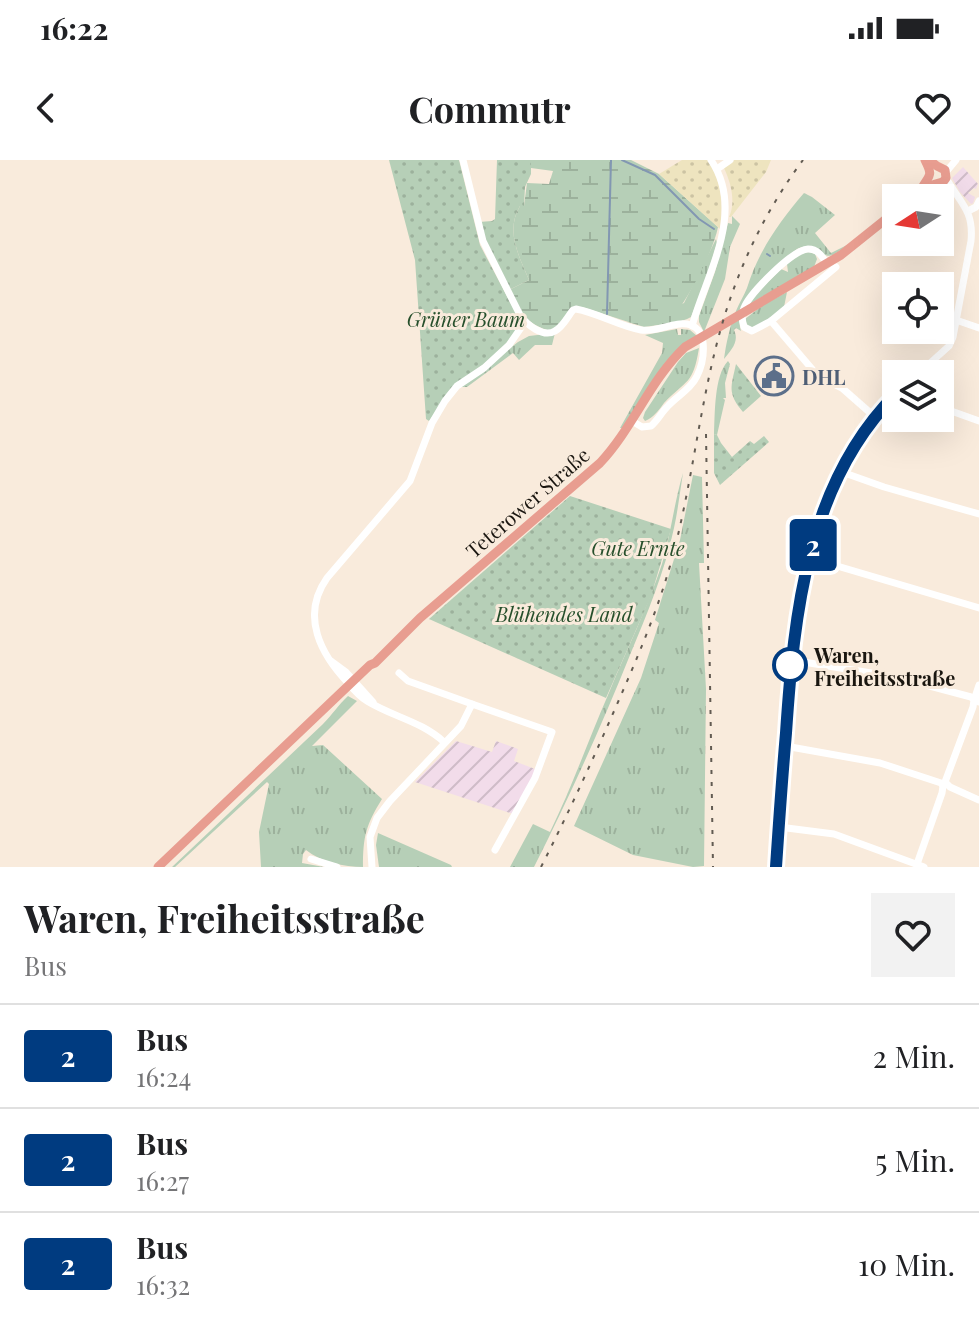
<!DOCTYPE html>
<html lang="de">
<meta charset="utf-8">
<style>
:root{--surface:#fff;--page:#f2f2f2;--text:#202124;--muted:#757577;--line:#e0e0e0}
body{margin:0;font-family:"Playfair Display",serif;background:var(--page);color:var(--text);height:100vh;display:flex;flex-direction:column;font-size:30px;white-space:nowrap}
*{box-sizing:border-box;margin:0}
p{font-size:26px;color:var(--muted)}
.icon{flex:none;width:44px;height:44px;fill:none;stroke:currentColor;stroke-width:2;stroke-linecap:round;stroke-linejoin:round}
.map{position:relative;height:707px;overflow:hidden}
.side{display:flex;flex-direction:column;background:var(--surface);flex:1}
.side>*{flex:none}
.badge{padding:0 16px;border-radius:6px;font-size:28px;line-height:52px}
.needle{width:52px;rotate:258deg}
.controls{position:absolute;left:882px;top:24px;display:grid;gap:16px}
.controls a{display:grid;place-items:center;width:72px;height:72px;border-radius:0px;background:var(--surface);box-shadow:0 8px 32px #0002;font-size:40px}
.map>.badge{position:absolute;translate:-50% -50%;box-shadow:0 0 0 4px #fff}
.round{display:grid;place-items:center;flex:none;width:84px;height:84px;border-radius:0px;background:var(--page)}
.headline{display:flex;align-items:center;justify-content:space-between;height:136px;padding:0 24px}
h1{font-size:38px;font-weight:700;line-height:60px}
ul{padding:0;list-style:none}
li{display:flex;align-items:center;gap:24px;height:104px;padding:0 24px;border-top:2px solid var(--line)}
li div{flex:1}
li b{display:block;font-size:30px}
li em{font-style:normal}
li .badge{min-width:88px;font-weight:700;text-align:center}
.status{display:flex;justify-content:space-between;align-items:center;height:56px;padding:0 40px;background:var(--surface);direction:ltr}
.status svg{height:22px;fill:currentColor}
header{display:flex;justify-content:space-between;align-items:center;height:104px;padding:0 24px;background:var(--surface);font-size:36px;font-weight:700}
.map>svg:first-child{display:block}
.industrial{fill:url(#industrial-furrows)}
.grass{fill:url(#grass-tufts)}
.wetland{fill:url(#wetland-marsh)}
.sand{fill:url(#sand-dots)}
.garden{fill:url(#garden-dots)}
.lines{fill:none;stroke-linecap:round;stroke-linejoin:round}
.stream{stroke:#8297b2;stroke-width:2}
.minor{stroke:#fff;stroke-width:7}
.major{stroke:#e89d90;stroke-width:9}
.rail{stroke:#625b52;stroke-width:2;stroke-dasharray:4 8;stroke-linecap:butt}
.line-casing{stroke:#fff;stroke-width:18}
.line{stroke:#003b80;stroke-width:12}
.stop-dot{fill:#fff;stroke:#003b80;stroke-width:4}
.labels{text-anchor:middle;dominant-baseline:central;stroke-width:6;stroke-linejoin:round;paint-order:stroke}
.park-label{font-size:20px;font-style:italic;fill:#264f2b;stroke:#f9ebdc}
.service-label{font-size:20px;font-weight:bold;fill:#4e5e75;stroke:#f9ebdc;text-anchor:start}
.street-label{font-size:20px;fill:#1a1610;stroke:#f9ebdc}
.stop-label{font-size:20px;font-weight:bold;fill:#1a1610;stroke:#f9ebdc;text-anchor:start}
</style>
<div class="status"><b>16:22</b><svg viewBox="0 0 49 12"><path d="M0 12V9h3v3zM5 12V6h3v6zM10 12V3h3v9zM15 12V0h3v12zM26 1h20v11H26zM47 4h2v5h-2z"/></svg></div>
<header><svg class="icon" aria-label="back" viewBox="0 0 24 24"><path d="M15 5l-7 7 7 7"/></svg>Commutr<svg class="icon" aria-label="heart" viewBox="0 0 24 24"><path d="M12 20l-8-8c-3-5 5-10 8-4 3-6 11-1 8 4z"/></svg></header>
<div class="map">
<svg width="979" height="707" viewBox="0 0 979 707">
<defs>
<pattern id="industrial-furrows" width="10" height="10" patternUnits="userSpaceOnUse" patternTransform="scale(2)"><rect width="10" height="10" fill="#f2dcea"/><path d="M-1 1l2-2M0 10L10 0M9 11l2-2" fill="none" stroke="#cfbcc8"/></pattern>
<pattern id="grass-tufts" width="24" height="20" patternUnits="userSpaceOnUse" patternTransform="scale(2)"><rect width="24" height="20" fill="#b6cfb7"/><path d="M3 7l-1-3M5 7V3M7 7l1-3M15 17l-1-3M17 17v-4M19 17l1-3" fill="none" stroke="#9cb19c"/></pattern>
<pattern id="wetland-marsh" width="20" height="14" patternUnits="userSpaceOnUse" patternTransform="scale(2)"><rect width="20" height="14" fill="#b6cfb7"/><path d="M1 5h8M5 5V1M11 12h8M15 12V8" fill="none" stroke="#9cb19c"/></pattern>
<pattern id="sand-dots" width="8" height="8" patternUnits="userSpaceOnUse" patternTransform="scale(2)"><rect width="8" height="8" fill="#eee4bf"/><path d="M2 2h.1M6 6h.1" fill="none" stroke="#ccc3a3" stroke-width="1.8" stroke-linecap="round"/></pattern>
<pattern id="garden-dots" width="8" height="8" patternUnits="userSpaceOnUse" patternTransform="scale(2)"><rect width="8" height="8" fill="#b6cfb7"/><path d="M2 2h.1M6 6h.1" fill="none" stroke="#9cb19c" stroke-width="1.8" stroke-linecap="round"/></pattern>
</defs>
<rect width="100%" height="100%" fill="#f9ebdc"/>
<g class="industrial">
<polygon points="963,7 978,24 976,29 974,28 968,33 975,37 973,43 971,44 960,32 952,18"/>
<polygon points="456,581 492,592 496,581 518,589 514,601 535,609 533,617 513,654 415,622"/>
</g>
<g class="grass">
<path d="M804,33L812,37L835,55L815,73L831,93L849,84C844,87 837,93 833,95C821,100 815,80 797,89C776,108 731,139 741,171L736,168L734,170C740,182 730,191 724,199C726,183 730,166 736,151C739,143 744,136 747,128C758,92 779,62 804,33Z"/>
<polygon points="732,56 740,64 730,87 725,119 704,172 699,162 699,156 715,112 728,63 732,64"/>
<path d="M716,79L717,83L707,117L691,157C675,166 644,167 627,162L640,163L684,143Z"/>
<polygon points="809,92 815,94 817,99 814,107 748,145 751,139 781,109 788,112 787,104 800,94"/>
<path d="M787,132L784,147C777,152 756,172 748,166C746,164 746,161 745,159L763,145Z"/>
<polygon points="677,169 678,175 681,175 681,169 690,170 697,176 622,268 620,268 662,193 663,183 645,175"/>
<polygon points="555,173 552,185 535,185 519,200 513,193 467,227 459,227 518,182 529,176"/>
<path d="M699,188C693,225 687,219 664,243C658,251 654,257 645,261L643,258L645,252L678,202L686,193Z"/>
<path d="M728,201L730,204L725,223L726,238H723L725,240L717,275L714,274C715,255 714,215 728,201Z"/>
<path d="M683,313C680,331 678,350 674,368C665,411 647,454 630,495C601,567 569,638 534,707H510L533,664L550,672C572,627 588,581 608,535C626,491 647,449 662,404C671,374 674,343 683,313Z"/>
<polygon points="693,315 702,317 704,403 699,403 706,529 704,706 693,707 633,695 574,666 641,518 659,463 655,460 680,380"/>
<path d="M348,536L357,541L312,586L323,585L382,639C366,665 363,676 363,707C344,707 321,702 306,690L303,694L302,703L324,707H261L259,672L269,624L267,622L175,707H172L323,564C332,555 339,544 348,536Z"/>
<polygon points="378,673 451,705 452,707 379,707 376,685"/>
</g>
<path class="wetland" d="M531,0H631L659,14L718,67C713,92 689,138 672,158L673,163L644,167L582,147L551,171C525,164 521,152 509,130L529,120C519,96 505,71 520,46H524L527,23L549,24L553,11L531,8Z"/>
<g class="sand">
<path d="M682,0H708C722,22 723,44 720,69L659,14Z"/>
<path d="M734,0H771L766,12L731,57H729C736,42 731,23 724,8Z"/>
</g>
<g class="garden">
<polygon points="389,0 459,0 480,85 520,161 520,164 508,184 450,232 429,261 426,259 415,100"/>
<path d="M497,0H531V14L525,27L524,46H520C505,71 519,96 529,120L509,130L488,87L479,62L492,61L495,59Z"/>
<path d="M736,204L761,236L743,252C727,233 731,227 736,204Z"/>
<polygon points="714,274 717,275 721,283 732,297 750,281 754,284 764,276 769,282 720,325 714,313"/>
<polygon points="570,336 671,369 651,436 606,538 429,459"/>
</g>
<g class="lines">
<g class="stream">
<polyline points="622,0 655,15 699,59 714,69"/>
<polyline points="767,94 770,96"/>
<polyline points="607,154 611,0"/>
</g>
<g class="minor">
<path d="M463,0L483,81L520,155C527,165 543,178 555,171C563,167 568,156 573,150L576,149C598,153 619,166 641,170C658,173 674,160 691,165C709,172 704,202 697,216C691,229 677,236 667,247C661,253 658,260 651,266L642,267L632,261"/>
<polyline points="717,9 730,0"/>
<polyline points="946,12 956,0"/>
<polyline points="968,51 976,47 979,41"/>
<path d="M827,104C822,96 818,89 808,89C793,89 749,134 744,148C741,155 742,160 744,167L752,171L771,161L836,107"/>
<polyline points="956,160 979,168"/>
<polyline points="771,161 818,216 842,228 875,257"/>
<path d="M692,166C707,113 746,52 711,0"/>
<path d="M918,214L949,186L953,177L971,81C974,50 960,43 946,18"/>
<polyline points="940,247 979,261"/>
<polyline points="839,311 884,327 979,354"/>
<polyline points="810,398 979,448"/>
<polyline points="791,500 896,517 971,537 974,540 973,547 945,622 950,627 979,640"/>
<polyline points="331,501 346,512 373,542"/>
<polyline points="399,513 408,521 472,544"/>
<polyline points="979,525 976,534 979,542"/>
<path d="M444,582C421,561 393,557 367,541C360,537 354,530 349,524C321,495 300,456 327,418L410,321L432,263L445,241L457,226L484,208L509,185L525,162"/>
<polyline points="785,586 880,603 941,623 943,626 942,633 917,704"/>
<polyline points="779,667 834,674 924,707"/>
<polyline points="311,699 337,707"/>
<polyline points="372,707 370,677 377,658 390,641 461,566 472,544 552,572 535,618 495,690"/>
<path d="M776,707C779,664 782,622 785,579C791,484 800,375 850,291C863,270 879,251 896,234"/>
</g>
<g class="major">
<path d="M922,28C930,14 933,16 925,0"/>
<path d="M911,38C921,29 930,25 943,22L946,18L945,10L937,6L929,0"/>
<path d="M158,707L370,505L375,503L420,458L600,303C633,268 650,220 685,187L841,95L896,51"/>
</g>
<g class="rail">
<polyline points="706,274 713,707"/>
<path d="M541,707C566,658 589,608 611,558C633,508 655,458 670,406C692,328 699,246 721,168C738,108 765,51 803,0"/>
</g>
</g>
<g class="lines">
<defs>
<path id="line" d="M776,707C779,662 782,618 786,573C794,454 807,323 896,234"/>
</defs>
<use href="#line" class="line-casing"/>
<use href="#line" class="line"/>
</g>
<defs>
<symbol id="civic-ring" viewBox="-11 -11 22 22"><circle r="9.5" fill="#f9ebdc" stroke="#5c6f8a" stroke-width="1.5"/><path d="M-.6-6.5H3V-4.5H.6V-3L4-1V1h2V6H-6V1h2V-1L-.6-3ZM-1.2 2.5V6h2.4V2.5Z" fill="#5c6f8a"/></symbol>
</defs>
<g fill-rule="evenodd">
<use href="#civic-ring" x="752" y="194" width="44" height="44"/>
</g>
<circle class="stop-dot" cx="790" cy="505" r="16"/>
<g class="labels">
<g class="park-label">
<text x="466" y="158">Grüner Baum</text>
<text x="638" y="387">Gute Ernte</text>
<text x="564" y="453">Blühendes Land</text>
</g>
<g class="service-label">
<text x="802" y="216">DHL</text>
</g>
<g class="street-label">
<text transform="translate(527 342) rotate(-41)">Teterower Straße</text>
</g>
<g class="stop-label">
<text x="814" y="494">Waren,<tspan x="814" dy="23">Freiheitsstraße</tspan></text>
</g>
</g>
</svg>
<div class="controls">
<a><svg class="needle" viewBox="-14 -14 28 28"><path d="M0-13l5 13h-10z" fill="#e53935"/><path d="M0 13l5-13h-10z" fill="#757577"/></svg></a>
<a><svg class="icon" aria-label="locate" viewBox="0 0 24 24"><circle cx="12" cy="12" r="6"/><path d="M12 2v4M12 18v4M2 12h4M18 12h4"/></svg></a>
<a><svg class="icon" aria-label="layers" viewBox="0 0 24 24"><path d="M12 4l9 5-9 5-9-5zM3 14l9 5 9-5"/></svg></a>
</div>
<b class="badge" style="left:813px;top:385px;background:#003b80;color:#fff">2</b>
</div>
<section class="side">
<div class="headline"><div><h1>Waren, Freiheitsstraße</h1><p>Bus</p></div><a class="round"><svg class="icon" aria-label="heart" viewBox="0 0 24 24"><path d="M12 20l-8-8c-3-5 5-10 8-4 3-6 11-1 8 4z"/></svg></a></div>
<ul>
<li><span class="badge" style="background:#003b80;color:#fff">2</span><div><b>Bus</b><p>16:24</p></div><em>2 Min.</em></li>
<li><span class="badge" style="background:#003b80;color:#fff">2</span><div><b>Bus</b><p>16:27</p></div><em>5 Min.</em></li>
<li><span class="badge" style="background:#003b80;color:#fff">2</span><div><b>Bus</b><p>16:32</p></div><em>10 Min.</em></li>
</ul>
</section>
